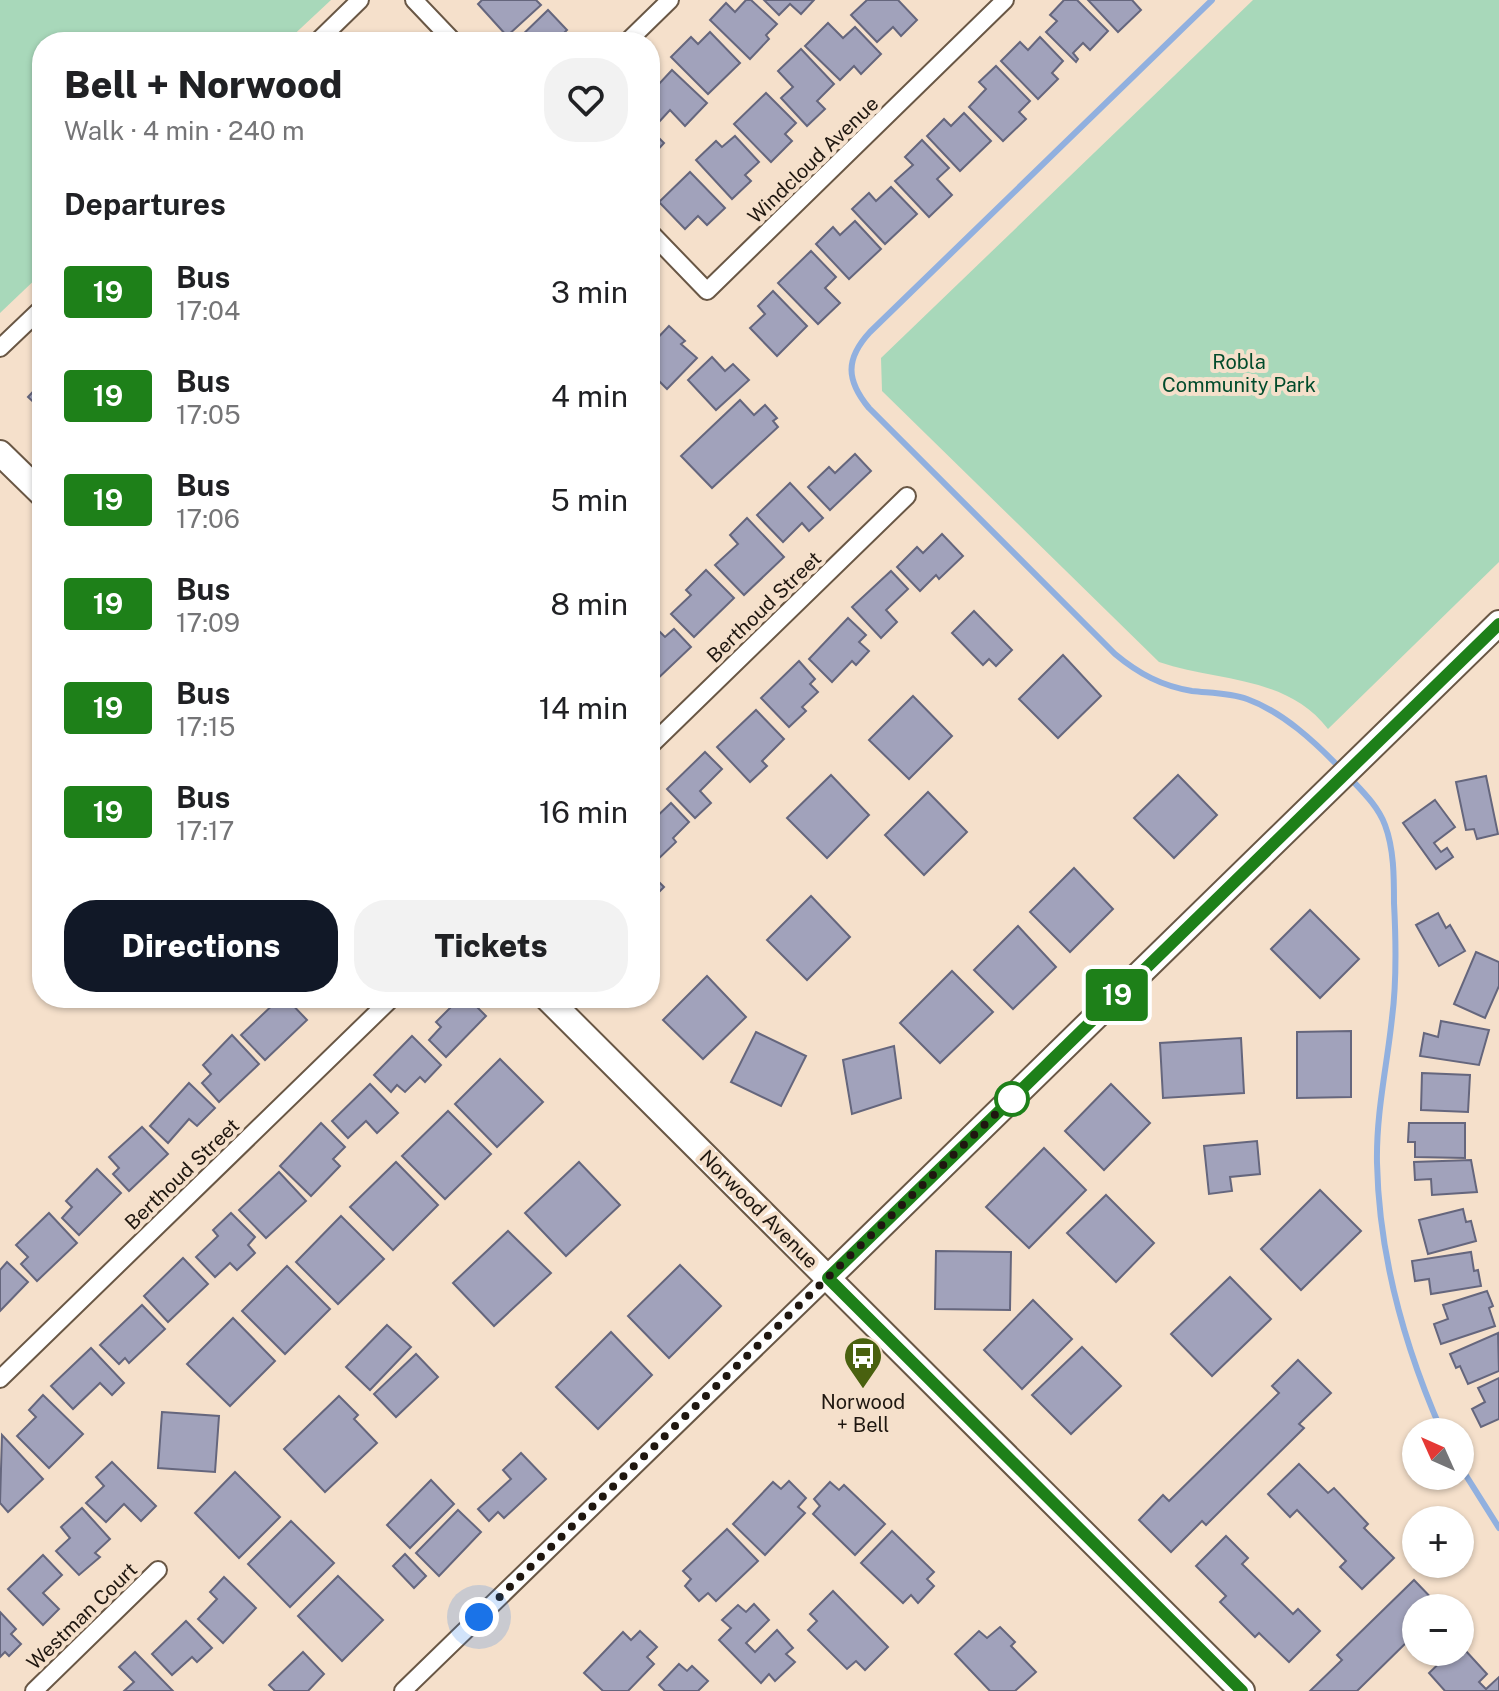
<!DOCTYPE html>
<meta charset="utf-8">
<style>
:root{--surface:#fff;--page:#f2f2f2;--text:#202124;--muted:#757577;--accent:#111827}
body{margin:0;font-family:"Public Sans",sans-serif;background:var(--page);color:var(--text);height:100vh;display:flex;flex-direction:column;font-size:30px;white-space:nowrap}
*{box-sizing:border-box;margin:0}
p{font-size:26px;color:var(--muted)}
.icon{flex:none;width:44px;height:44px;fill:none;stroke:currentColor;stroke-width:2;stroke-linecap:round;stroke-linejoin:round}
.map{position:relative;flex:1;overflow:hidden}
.details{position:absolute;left:32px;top:32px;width:628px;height:976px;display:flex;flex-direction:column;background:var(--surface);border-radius:32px;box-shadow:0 2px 6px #0004}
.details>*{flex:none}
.badge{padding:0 16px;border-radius:6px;font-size:28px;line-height:52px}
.needle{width:52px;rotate:315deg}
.fabs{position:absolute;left:1402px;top:1418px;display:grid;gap:16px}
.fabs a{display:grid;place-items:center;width:72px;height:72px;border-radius:50%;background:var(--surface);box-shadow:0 2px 6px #0004;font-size:40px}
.you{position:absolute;width:40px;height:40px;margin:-20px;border:6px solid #fff;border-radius:50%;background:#1a73e8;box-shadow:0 0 0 12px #1a73e833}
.map>.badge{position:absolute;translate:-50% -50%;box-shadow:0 0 0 4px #fff}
h2{padding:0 32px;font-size:30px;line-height:72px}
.round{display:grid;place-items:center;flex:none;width:84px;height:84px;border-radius:32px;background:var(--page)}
.summary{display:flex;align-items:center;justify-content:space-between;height:136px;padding:0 32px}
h1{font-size:38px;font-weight:800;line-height:60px}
.primary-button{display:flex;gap:16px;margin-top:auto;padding:16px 32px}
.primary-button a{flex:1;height:92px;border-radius:32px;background:var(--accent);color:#fff;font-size:32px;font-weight:800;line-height:92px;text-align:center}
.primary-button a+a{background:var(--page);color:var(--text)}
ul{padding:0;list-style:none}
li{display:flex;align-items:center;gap:24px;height:104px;padding:0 32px}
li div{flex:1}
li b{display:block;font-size:30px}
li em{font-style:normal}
li .badge{min-width:88px;font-weight:700;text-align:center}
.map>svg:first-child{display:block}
.green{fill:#a8d8ba}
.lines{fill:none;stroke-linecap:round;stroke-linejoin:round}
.stream{stroke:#91b0df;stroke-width:6}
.building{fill:#a1a2bb;stroke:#65667d;stroke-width:2}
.street-casing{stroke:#695745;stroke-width:20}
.secondary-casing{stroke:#695745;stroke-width:28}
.street{stroke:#fff;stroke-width:16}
.secondary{stroke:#fff;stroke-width:24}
.line-casing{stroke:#fff;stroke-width:18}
.line{stroke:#1e8019;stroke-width:12}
.walk{stroke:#1f1710;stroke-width:8;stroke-dasharray:0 14.4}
.stop-dot{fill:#fff;stroke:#1e8019;stroke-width:4}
.labels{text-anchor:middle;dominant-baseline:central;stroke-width:8;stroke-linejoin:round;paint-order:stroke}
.street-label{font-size:20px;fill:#1f1710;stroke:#f5e0cb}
.park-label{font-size:20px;fill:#024b2c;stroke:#f5e0cb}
.poi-label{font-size:20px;fill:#1f1710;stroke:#f5e0cb}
</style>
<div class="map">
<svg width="1499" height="1691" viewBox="0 0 1499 1691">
<rect width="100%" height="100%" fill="#f5e0cb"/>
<g class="green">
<polygon points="0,0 331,0 286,42 42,42 42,273 0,313"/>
<path d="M1253,0H1499V562L1328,729C1287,675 1217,682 1159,662L882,391L881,358Z"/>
</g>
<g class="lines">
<g class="stream">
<path d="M1212,0L870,332C845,359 846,380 869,408L1115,654C1139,674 1162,686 1192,691C1210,693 1230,693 1247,699C1283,712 1315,742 1341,769"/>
<path d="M1349,777C1362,791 1378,806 1385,825C1394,849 1394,877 1394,903C1396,941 1397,980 1392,1018C1387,1066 1376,1113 1377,1163C1379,1255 1405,1348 1442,1432"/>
<polyline points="1460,1466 1499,1528"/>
</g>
</g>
<g class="building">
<polygon points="482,0 536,0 541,5 507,36 478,4"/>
<polygon points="746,0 751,0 777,24 766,35 769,39 750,59 710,20 726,3 735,12"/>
<polygon points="764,0 814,0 801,14 790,4 779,15"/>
<polygon points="867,0 898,0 917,20 901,36 893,27 877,42 851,15"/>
<polygon points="1064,0 1077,0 1108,31 1090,50 1083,43 1073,53 1078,59 1076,62 1046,32 1057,21 1050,15"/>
<polygon points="1088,0 1132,0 1141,10 1118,32"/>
<polygon points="548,10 567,30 561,36 567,42 515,42"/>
<polygon points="828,23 843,38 855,27 881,54 861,74 854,66 840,80 805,46"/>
<polygon points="710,32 740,63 708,94 671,57 691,37 698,44"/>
<polygon points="1040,37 1063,61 1052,73 1058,79 1038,99 1001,61 1020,42 1028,50"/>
<polygon points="801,49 834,84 817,101 825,109 807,126 781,98 793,87 778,71"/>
<polygon points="996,66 1030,101 1019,112 1026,119 1003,141 969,107 986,89 979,82"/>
<polygon points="672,70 707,103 685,126 670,110 658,123 650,115 650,77 659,84"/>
<polygon points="766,93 796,123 785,134 792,141 771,162 734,124"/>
<polygon points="964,113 991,141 960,171 927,136 944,119 951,126"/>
<polygon points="650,129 664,143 653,155 650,152"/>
<polygon points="735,136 759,162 745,175 751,181 732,199 696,160 716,141 722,147"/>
<polygon points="922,140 949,168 937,179 952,195 929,217 895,181 913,165 905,157"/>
<polygon points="690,172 725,208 707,225 698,216 685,229 659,202"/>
<polygon points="891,187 917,214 885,244 852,209 869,193 876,201"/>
<polygon points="855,221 881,249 849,279 816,244 833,227 840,235"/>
<polygon points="811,251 836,277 825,288 840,303 818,324 778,283"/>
<polygon points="773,291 807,326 777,356 750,328 765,314 758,306"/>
<polygon points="669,326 685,341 681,344 697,358 667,389 650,372 650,346"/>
<polygon points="712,357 725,371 733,364 749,380 716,410 688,380"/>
<polygon points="42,382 42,410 28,397"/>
<polygon points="740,400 754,415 765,405 777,418 773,421 778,427 712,488 681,456"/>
<polygon points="855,454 871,471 830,510 808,487 829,467 835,473"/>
<polygon points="790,483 823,518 809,531 802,523 783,542 757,515"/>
<polygon points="747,518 784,557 744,595 715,565 738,544 730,535"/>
<polygon points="942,534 963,556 939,579 936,575 920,591 897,567 917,547 923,553"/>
<polygon points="706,570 734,598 694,637 671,614 691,595 686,590"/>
<polygon points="891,571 908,589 886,610 897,622 881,638 852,607"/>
<polygon points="974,611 1012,650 996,666 989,659 983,665 952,633"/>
<polygon points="848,618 866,635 859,642 869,651 856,665 852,661 832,682 809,659"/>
<polygon points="674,629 691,647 653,683 650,680 650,640 659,631 665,637"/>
<polygon points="1063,655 1101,696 1058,738 1019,699"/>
<polygon points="799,661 815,679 810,684 818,692 802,707 806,711 789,727 761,698"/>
<polygon points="913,696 952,736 909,779 869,740"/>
<polygon points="756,710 784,739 762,761 767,766 750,782 717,747"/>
<polygon points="705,752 722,769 700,791 711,803 695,818 667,789"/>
<polygon points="831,775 869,815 827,858 787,818"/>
<polygon points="1178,775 1217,815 1174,858 1134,818"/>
<polygon points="1486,776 1498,834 1477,839 1474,829 1466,830 1456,782"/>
<polygon points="928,792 967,832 924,875 885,835"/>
<polygon points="1435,800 1455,827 1434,843 1441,852 1447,848 1453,857 1436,869 1403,823"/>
<polygon points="671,803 689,822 673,838 676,842 652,865 650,823"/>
<polygon points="1074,868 1113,909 1070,952 1030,912"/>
<polygon points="650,873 664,887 650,901"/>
<polygon points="811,896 850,937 807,980 767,940"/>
<polygon points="1310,910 1359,959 1320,998 1271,949"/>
<polygon points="1438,913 1446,928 1450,925 1465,951 1439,966 1416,925"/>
<polygon points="1018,926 1056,967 1013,1009 974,970"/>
<polygon points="1476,952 1499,962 1499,986 1485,1018 1454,1004"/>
<polygon points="952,971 993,1012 940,1063 900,1023"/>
<polygon points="707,976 746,1017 703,1059 663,1020"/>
<polygon points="280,998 286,998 307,1020 265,1060 241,1035"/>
<polygon points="460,998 468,998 486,1016 446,1057 429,1040 441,1027 436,1022"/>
<polygon points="1441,1021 1489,1030 1479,1065 1420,1056 1424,1033 1438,1037"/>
<polygon points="1351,1031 1351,1097 1297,1098 1297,1032"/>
<polygon points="756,1032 806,1056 781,1106 731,1082"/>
<polygon points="232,1035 259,1064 219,1102 202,1083 211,1074 203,1065"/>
<polygon points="412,1036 441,1065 425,1082 420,1077 405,1092 397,1085 391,1092 374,1075"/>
<polygon points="1241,1038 1244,1093 1163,1098 1160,1043"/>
<polygon points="894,1046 901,1098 852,1114 843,1060"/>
<polygon points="500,1059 543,1102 497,1147 455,1104"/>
<polygon points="1422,1073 1470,1075 1468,1112 1421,1110"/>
<polygon points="189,1083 215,1108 197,1126 189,1119 168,1143 150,1126"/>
<polygon points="370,1084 398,1113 377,1133 366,1121 348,1138 332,1121"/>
<polygon points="1111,1084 1150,1123 1104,1170 1065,1131"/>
<polygon points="448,1111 491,1154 445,1199 402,1156"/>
<polygon points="321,1123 345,1147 333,1159 340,1166 311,1196 280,1166"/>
<polygon points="1409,1123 1465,1123 1465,1158 1415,1157 1415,1142 1408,1142"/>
<polygon points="142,1127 168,1154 129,1191 113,1174 119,1168 109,1157"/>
<polygon points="1257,1141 1260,1174 1230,1177 1232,1191 1209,1194 1204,1146"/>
<polygon points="1044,1148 1086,1190 1029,1248 986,1207"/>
<polygon points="1471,1160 1477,1192 1432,1195 1431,1179 1415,1180 1414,1162"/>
<polygon points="396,1162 438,1205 393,1250 350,1207"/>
<polygon points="579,1162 620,1205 566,1256 525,1213"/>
<polygon points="97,1169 121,1193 79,1235 62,1218 72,1207 66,1201"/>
<polygon points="279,1172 306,1201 266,1238 239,1210"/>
<polygon points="1320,1190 1361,1231 1301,1290 1261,1249"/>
<polygon points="1106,1195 1154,1243 1116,1282 1067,1233"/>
<polygon points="1463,1209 1466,1222 1471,1221 1476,1241 1428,1254 1419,1220"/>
<polygon points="49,1213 77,1243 37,1281 21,1264 28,1257 16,1245"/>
<polygon points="231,1213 255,1237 248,1245 255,1253 237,1270 230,1263 215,1277 196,1257 218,1236 213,1230"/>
<polygon points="341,1216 384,1259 338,1304 296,1262"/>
<polygon points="508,1231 551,1273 494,1326 453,1283"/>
<polygon points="936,1251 1011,1252 1010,1310 935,1309"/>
<polygon points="1471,1252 1474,1271 1478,1270 1481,1286 1431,1294 1429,1279 1415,1281 1412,1261"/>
<polygon points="183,1258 208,1284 168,1322 144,1296"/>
<polygon points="7,1262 28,1282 0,1311 0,1270"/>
<polygon points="680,1265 721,1306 669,1358 628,1316"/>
<polygon points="287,1266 330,1309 285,1354 242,1311"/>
<polygon points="1230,1277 1271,1319 1212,1376 1171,1334"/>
<polygon points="1487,1291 1493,1306 1489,1308 1495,1326 1441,1344 1434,1324 1448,1319 1443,1305"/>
<polygon points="1033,1300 1072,1339 1022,1389 984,1350"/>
<polygon points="142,1305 165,1329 129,1363 125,1358 119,1364 100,1345"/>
<polygon points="233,1318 275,1361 230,1406 187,1364"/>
<polygon points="387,1325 411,1347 370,1390 346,1367"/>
<polygon points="611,1332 652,1375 598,1429 556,1387"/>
<polygon points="1498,1333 1499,1371 1468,1384 1460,1366 1456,1368 1450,1354"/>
<polygon points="1082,1347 1121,1386 1071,1434 1032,1395"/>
<polygon points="91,1348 124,1383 112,1395 100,1383 73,1409 51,1386"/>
<polygon points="416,1354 438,1377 396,1417 374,1394"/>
<polygon points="1298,1360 1331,1393 1299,1424 1304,1428 1206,1525 1202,1521 1171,1552 1139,1520 1163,1495 1169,1501 1279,1393 1272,1386"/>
<polygon points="1499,1378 1499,1419 1481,1427 1472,1409 1485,1402 1478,1388"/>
<polygon points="43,1395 83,1434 49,1468 17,1436 36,1417 29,1410"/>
<polygon points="339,1396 358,1415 354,1419 377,1443 325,1492 284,1449"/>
<polygon points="162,1412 219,1416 215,1472 158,1468"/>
<polygon points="2,1435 43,1479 8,1512 0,1503"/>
<polygon points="521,1453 546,1479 504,1518 498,1512 489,1521 478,1509 511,1479 503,1470"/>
<polygon points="112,1462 156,1506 141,1521 124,1504 106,1522 86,1503 104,1486 96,1477"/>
<polygon points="1299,1464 1328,1493 1334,1488 1368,1524 1364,1528 1394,1558 1362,1589 1340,1567 1346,1561 1297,1510 1290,1517 1268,1494"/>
<polygon points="235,1472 280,1517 239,1558 195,1513"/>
<polygon points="431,1480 454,1504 410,1548 387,1525"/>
<polygon points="789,1481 806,1498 798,1507 805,1513 765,1555 733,1524 773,1482 781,1489"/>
<polygon points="830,1482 839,1490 844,1485 885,1524 855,1555 813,1514 820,1506 814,1499"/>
<polygon points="82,1508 110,1539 95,1553 100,1557 79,1575 56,1551 70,1538 61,1527"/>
<polygon points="458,1510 481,1532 439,1576 416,1553"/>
<polygon points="291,1521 334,1563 290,1607 248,1564"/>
<polygon points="727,1529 758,1561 716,1601 708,1593 699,1601 685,1586 691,1579 683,1571"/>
<polygon points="892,1531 934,1572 927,1579 934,1586 918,1603 911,1595 903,1603 861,1563"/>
<polygon points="1226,1536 1248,1558 1242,1564 1293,1614 1298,1609 1320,1631 1289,1662 1259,1633 1255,1637 1220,1602 1226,1596 1196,1566"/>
<polygon points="405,1554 426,1576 414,1588 393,1566"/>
<polygon points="43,1555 62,1575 43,1593 59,1609 43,1625 8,1589"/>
<polygon points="338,1576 383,1620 342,1661 298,1616"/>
<polygon points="224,1577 256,1608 223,1643 198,1619 217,1599 210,1592"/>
<polygon points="1414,1580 1441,1608 1416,1608 1416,1633 1357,1691 1310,1691 1342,1660 1337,1655"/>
<polygon points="833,1591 888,1647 865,1670 856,1661 847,1669 808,1630 817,1621 810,1614"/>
<polygon points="754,1604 769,1620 746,1643 755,1652 777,1630 793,1648 786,1654 795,1662 775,1681 769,1674 761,1683 719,1640 731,1628 722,1620 738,1605 746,1612"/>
<polygon points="0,1612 16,1629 11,1634 21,1644 9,1656 5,1652 0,1657"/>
<polygon points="186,1621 212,1648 197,1662 192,1657 172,1675 152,1654"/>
<polygon points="1000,1627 1015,1642 1011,1646 1036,1672 1015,1691 990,1691 955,1654 979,1631 987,1638"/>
<polygon points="640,1631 657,1647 647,1657 654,1664 628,1691 603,1691 584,1673 623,1632 631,1640"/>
<polygon points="1465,1650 1487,1674 1479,1682 1486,1689 1499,1677 1499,1691 1445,1691 1429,1673 1451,1652 1458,1657"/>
<polygon points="135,1652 173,1691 124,1691 134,1682 119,1667"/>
<polygon points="303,1652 324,1674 308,1691 275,1691 269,1685"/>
<polygon points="679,1664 687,1671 692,1666 708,1681 698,1691 665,1691 659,1685"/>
</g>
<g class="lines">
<defs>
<g id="street">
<polyline points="414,0 454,42"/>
<polyline points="317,42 360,0"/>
<polyline points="627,42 670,0"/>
<polyline points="650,232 707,291 1005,0"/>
<polyline points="0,348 42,308"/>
<polyline points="650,746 907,496"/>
<polyline points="0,1379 392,998"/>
<polyline points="34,1691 158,1570"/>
<polyline points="403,1691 828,1278"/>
</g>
<g id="secondary">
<polyline points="0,453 42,494"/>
<polyline points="547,998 1242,1691"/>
<polyline points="828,1278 1499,623"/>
</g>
</defs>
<use href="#street" class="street-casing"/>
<use href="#secondary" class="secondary-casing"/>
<use href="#street" class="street"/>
<use href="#secondary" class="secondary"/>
</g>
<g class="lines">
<defs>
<polyline id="line" points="1242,1691 828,1278 1499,624"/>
</defs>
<use href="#line" class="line-casing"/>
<use href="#line" class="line"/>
<polyline class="walk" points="479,1617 1013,1097 1012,1099"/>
</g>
<defs>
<symbol id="bus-pin" viewBox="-11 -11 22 30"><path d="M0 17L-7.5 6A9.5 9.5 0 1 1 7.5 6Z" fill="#49610f" stroke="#f5e0cb"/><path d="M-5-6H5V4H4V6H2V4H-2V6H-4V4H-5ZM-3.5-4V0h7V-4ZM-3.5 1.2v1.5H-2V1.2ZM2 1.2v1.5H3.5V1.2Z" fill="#fff"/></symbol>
</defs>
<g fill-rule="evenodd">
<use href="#bus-pin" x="841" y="1334" width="44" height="60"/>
</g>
<circle class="stop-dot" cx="1012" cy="1099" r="16"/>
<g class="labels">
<g class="street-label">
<text transform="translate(813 160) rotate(-44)">Windcloud Avenue</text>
<text transform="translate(764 607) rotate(-44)">Berthoud Street</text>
<text transform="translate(182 1174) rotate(-44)">Berthoud Street</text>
<text transform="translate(759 1209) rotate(45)">Norwood Avenue</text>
<text transform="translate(82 1616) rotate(-44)">Westman Court</text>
</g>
<g class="park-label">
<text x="1239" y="362">Robla<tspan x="1239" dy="23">Community Park</tspan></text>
</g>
<g class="poi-label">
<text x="863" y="1402">Norwood<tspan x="863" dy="23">+ Bell</tspan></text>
</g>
</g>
</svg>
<div class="fabs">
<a><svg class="needle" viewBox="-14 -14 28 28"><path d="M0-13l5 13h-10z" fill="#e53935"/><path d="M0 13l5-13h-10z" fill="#757577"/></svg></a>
<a>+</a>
<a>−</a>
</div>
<div class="you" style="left:479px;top:1617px"></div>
<b class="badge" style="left:1117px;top:995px;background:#1e8019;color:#fff">19</b>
<section class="details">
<div class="summary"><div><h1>Bell + Norwood</h1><p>Walk · 4 min · 240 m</p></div><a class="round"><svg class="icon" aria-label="heart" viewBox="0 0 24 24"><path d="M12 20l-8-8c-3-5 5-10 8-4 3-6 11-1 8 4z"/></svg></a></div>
<h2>Departures</h2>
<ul>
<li><span class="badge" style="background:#1e8019;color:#fff">19</span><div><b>Bus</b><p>17:04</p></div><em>3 min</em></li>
<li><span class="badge" style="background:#1e8019;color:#fff">19</span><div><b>Bus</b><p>17:05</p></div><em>4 min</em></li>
<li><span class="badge" style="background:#1e8019;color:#fff">19</span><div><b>Bus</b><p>17:06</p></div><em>5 min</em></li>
<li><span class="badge" style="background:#1e8019;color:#fff">19</span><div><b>Bus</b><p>17:09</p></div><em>8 min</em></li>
<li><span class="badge" style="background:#1e8019;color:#fff">19</span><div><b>Bus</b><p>17:15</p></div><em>14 min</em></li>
<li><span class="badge" style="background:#1e8019;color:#fff">19</span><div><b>Bus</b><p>17:17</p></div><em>16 min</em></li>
</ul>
<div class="primary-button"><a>Directions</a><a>Tickets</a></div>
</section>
</div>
